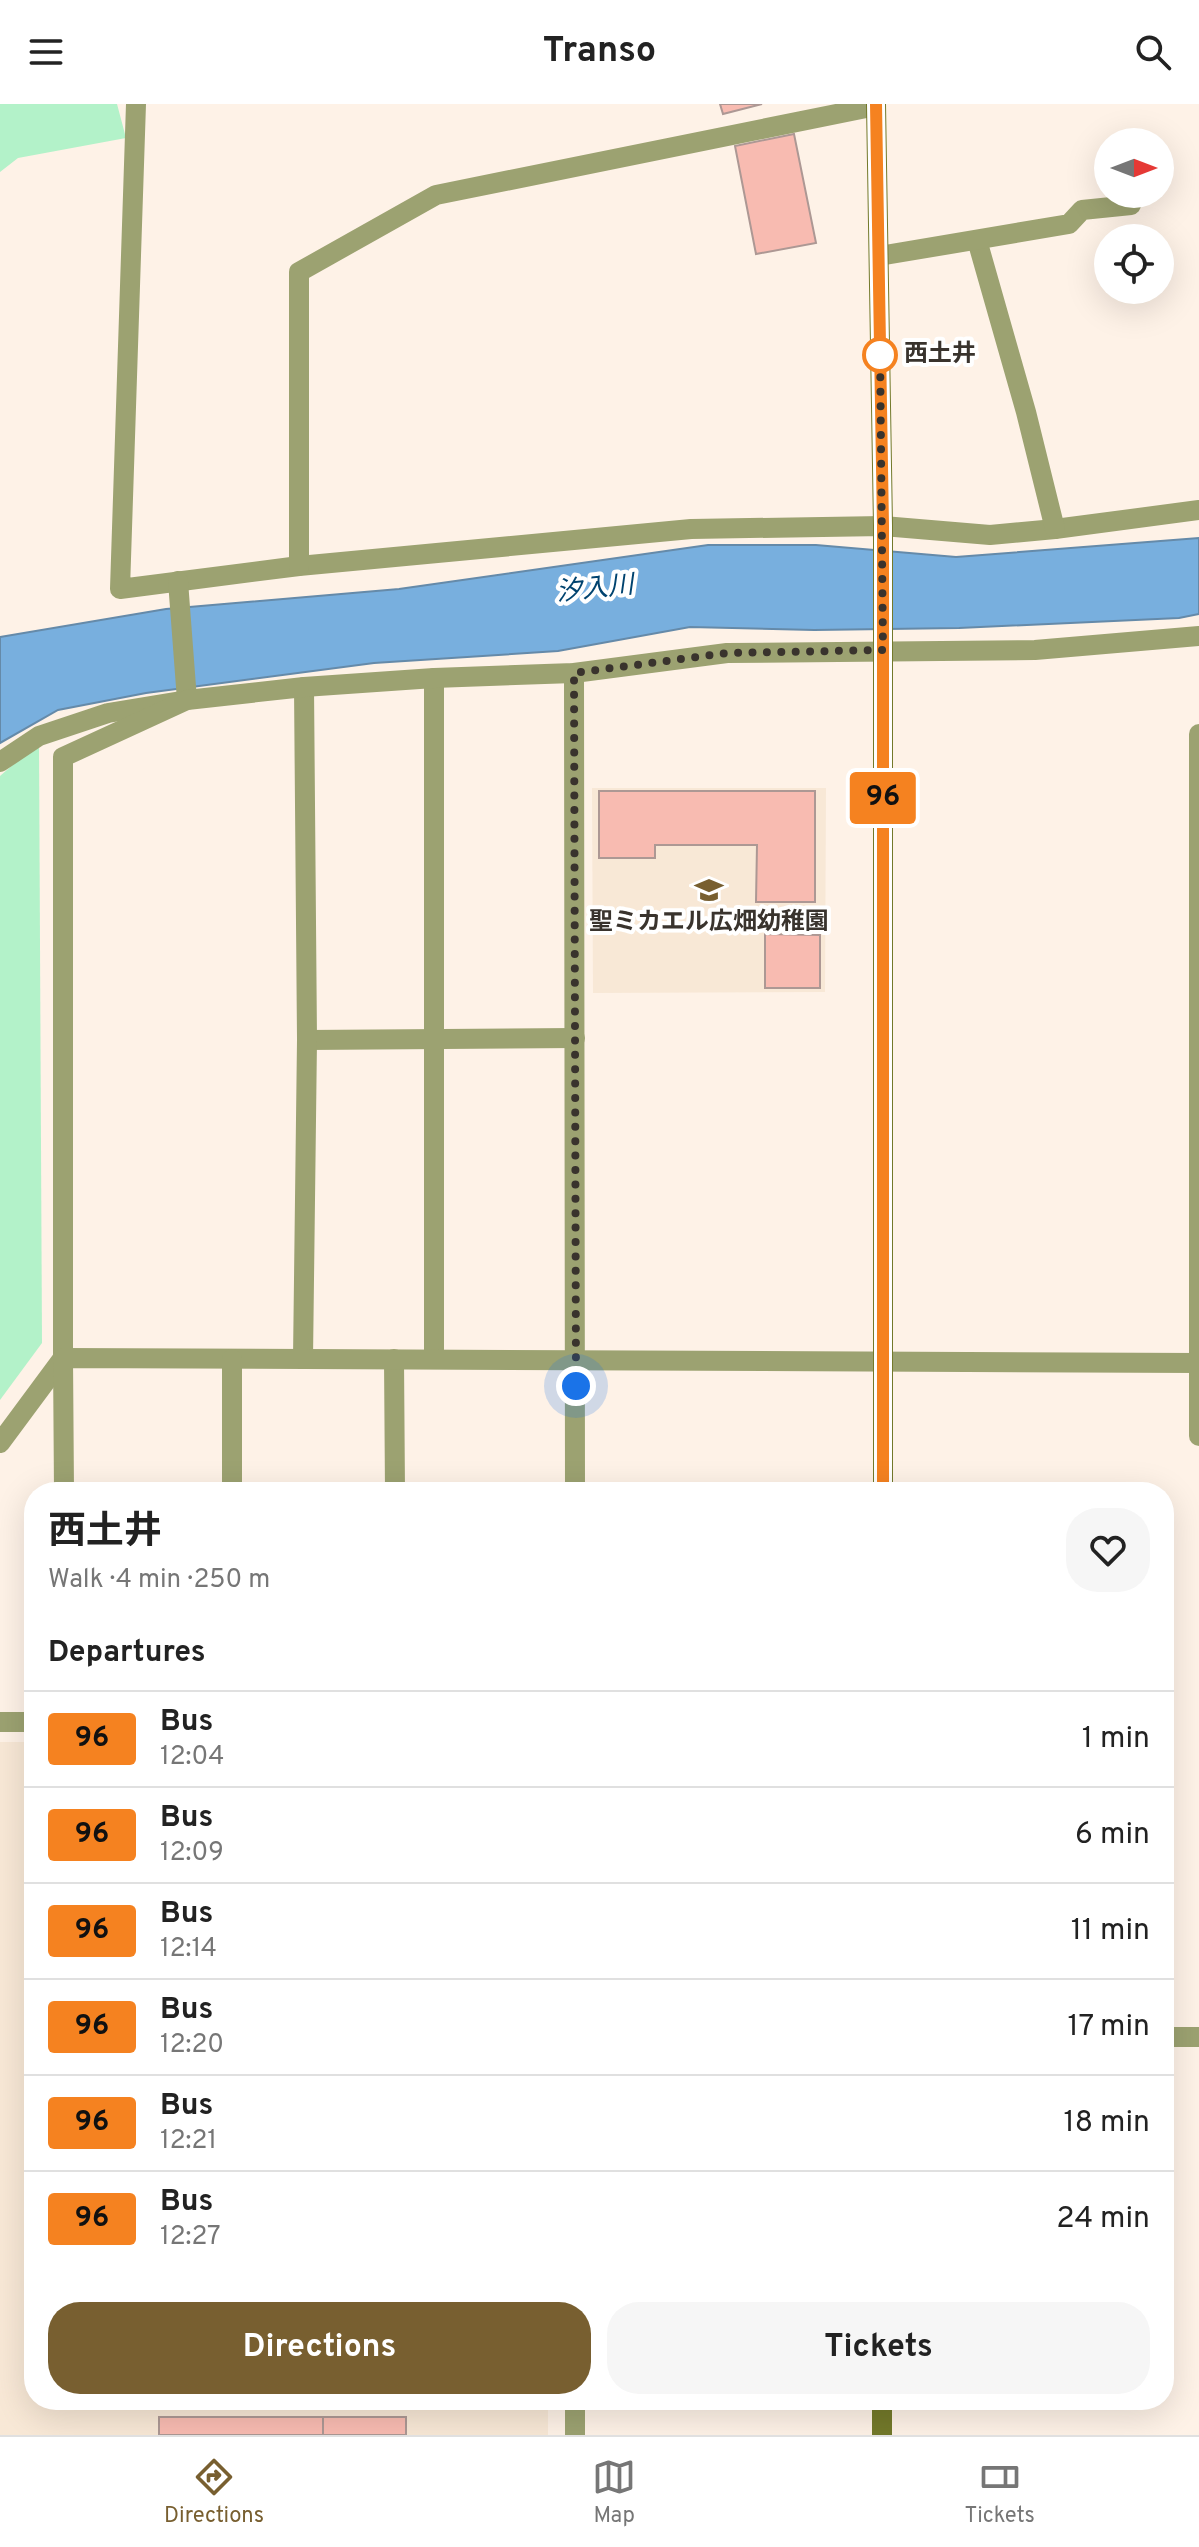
<!DOCTYPE html>
<meta charset="utf-8">
<style>
:root{--surface:#fff;--page:#f6f6f6;--text:#222;--muted:#767676;--line:#e0e0e0;--accent:#785f30}
body{margin:0;font-family:Overpass,"Noto Sans JP",sans-serif;background:var(--page);color:var(--text);height:100vh;display:flex;flex-direction:column;font-size:30px;white-space:nowrap}
*{box-sizing:border-box;margin:0}
p{font-size:26px;color:var(--muted)}
.icon{flex:none;width:44px;height:44px;fill:none;stroke:currentColor;stroke-width:2;stroke-linecap:round;stroke-linejoin:round}
.map{position:relative;flex:1;overflow:hidden}
.drawer{position:absolute;left:24px;top:1378px;width:1150px;height:928px;display:flex;flex-direction:column;background:var(--surface);border-radius:32px;box-shadow:0 8px 32px #0002}
.drawer>*{flex:none}
.badge{padding:0 16px;border-radius:6px;font-size:28px;line-height:52px}
.needle{width:52px;rotate:90deg}
.controls{position:absolute;left:1094px;top:24px;display:grid;gap:16px}
.controls a{display:grid;place-items:center;width:80px;height:80px;border-radius:50%;background:var(--surface);box-shadow:0 8px 32px #0002;font-size:40px}
.you{position:absolute;width:40px;height:40px;margin:-20px;border:6px solid #fff;border-radius:50%;background:#1a73e8;box-shadow:0 0 0 12px #1a73e833}
.map>.badge{position:absolute;translate:-50% -50%;box-shadow:0 0 0 4px #fff}
h2{padding:0 24px;font-size:30px;line-height:72px}
.round{display:grid;place-items:center;flex:none;width:84px;height:84px;border-radius:32px;background:var(--page)}
.overview{display:flex;align-items:center;justify-content:space-between;height:136px;padding:0 24px}
h1{font-size:38px;font-weight:700;line-height:60px}
.action{display:flex;gap:16px;margin-top:auto;padding:16px 24px}
.action a{flex:1;height:92px;border-radius:32px;background:var(--accent);color:#fff;font-size:32px;font-weight:700;line-height:92px;text-align:center}
.action a+a{background:var(--page);color:var(--text)}
ul{padding:0;list-style:none}
li{display:flex;align-items:center;gap:24px;height:96px;padding:0 24px;border-top:2px solid var(--line)}
li div{flex:1}
li b{display:block;font-size:30px}
li em{font-style:normal}
li .badge{min-width:88px;font-weight:700;text-align:center}
header{display:flex;justify-content:space-between;align-items:center;height:104px;padding:0 24px;background:var(--surface);font-size:36px;font-weight:700}
.tab-bar{display:flex;justify-content:space-around;align-items:center;height:112px;border-top:2px solid var(--line);background:var(--surface);font-size:22px;color:var(--muted)}
.tab-bar a{display:grid;justify-items:center;gap:4px}
.tab-bar .selected{color:var(--accent)}
.map>svg:first-child{display:block}
.education{fill:#f8e8d6}
.green{fill:#b3f2c9}
.water{fill:#78afde;stroke:#658aa9;stroke-width:2}
.building{fill:#f8bbb1;stroke:#ad9894;stroke-width:2}
.lines{fill:none;stroke-linecap:round;stroke-linejoin:round}
.street{stroke:#9ca271;stroke-width:20}
.secondary{stroke:#73792a;stroke-width:20}
.line-casing{stroke:#fff;stroke-width:18}
.line{stroke:#f58220;stroke-width:12}
.walk{stroke:#39332d;stroke-width:8;stroke-dasharray:0 14.4}
.stop-dot{fill:#fff;stroke:#f58220;stroke-width:4}
.labels{text-anchor:middle;dominant-baseline:central;stroke-width:8;stroke-linejoin:round;paint-order:stroke}
.stop-label{font-size:24px;font-weight:bold;fill:#39332d;stroke:#fff;text-anchor:start}
.poi-label{font-size:24px;font-weight:bold;fill:#39332d;stroke:#fff}
.water-label{font-size:26px;font-style:italic;fill:#00436f;stroke:#fff}
</style>
<header><svg class="icon" aria-label="menu" viewBox="0 0 24 24"><path d="M4 6h16M4 12h16M4 18h16"/></svg>Transo<svg class="icon" aria-label="search" viewBox="0 0 24 24"><circle cx="10" cy="10" r="6"/><path d="M15 15l6 6"/></svg></header>
<div class="map">
<svg width="1199" height="2331" viewBox="0 0 1199 2331">
<rect width="100%" height="100%" fill="#fef2e7"/>
<g class="education">
<polygon points="592,684 826,684 825,888 593,889"/>
<polygon points="0,1638 34,1638 34,2296 548,2296 548,2331 0,2331"/>
</g>
<g class="green">
<polygon points="0,0 117,0 126,34 18,54 0,68"/>
<polygon points="39,638 42,1239 0,1296 0,672"/>
</g>
<polygon class="water" points="1199,434 1199,510 1179,514 959,524 814,526 690,523 558,547 374,559 146,589 58,606 0,639 0,533 166,505 399,485 708,441 816,441 956,453"/>
<g class="building">
<polygon points="720,0 762,0 723,10"/>
<polygon points="794,30 816,139 756,150 735,42"/>
<polygon points="599,687 815,687 815,798 756,798 757,741 655,741 655,754 599,754"/>
<polygon points="765,830 820,831 820,884 765,884"/>
<rect x="159" y="2313" width="164" height="18"/>
<rect x="323" y="2313" width="83" height="18"/>
</g>
<g class="lines">
<g class="street">
<polyline points="136,0 120,485 299,462 691,425 883,422 990,431 1055,425 1199,406"/>
<polyline points="977,136 1026,308 1055,425"/>
<polyline points="879,152 1069,120 1082,106 1131,101"/>
<polyline points="299,462 299,168 436,91 876,2"/>
<polyline points="574,569 575,1388"/>
<polyline points="1199,630 1199,1332"/>
<polyline points="0,658 39,632 108,609 187,596 178,477"/>
<polyline points="307,936 575,934"/>
<polyline points="303,1255 307,936 304,583"/>
<polyline points="394,1255 395,1388"/>
<polyline points="434,1255 434,574"/>
<polyline points="0,1339 63,1254 63,653 187,596 304,583 434,574 574,569 727,549 1035,546 1199,532"/>
<polyline points="64,1388 63,1254 1198,1259"/>
<polyline points="232,1388 232,1255"/>
<polyline points="0,1618 34,1618"/>
<polyline points="1164,1933 1199,1933"/>
<polyline points="575,2331 575,2296"/>
</g>
<g class="secondary">
<polyline points="876,0 883,422 883,1388"/>
<polyline points="882,2331 882,2296"/>
</g>
</g>
<g class="lines">
<defs>
<polyline id="line" points="876,0 883,422 883,1388"/>
</defs>
<use href="#line" class="line-casing"/>
<use href="#line" class="line"/>
<polyline class="walk" points="576,1282 574,569 727,549 883,546 880,242 880,251"/>
</g>
<defs>
<symbol id="school-bare" viewBox="-9 -9 18 18"><path d="M0-5L7-2L0 1L-7-2ZM-4 1L0 2.5L4 1V4Q0 6-4 4Z" fill="#785f30" stroke="#fff" stroke-width="2.5" paint-order="stroke"/></symbol>
</defs>
<g fill-rule="evenodd">
<use href="#school-bare" x="689" y="766" width="40" height="40"/>
</g>
<circle class="stop-dot" cx="880" cy="251" r="16"/>
<g class="labels">
<g class="stop-label">
<text x="904" y="251">西土井</text>
</g>
<g class="poi-label">
<text x="709" y="819">聖ミカエル広畑幼稚園</text>
</g>
<g class="water-label">
<text transform="translate(595 486) rotate(-6)">汐入川</text>
</g>
</g>
</svg>
<div class="controls">
<a><svg class="needle" viewBox="-14 -14 28 28"><path d="M0-13l5 13h-10z" fill="#e53935"/><path d="M0 13l5-13h-10z" fill="#767676"/></svg></a>
<a><svg class="icon" aria-label="locate" viewBox="0 0 24 24"><circle cx="12" cy="12" r="6"/><path d="M12 2v4M12 18v4M2 12h4M18 12h4"/></svg></a>
</div>
<div class="you" style="left:576px;top:1282px"></div>
<b class="badge" style="left:883px;top:694px;background:#f58220;color:#111">96</b>
<section class="drawer">
<div class="overview"><div><h1>西土井</h1><p>Walk · 4 min · 250 m</p></div><a class="round"><svg class="icon" aria-label="heart" viewBox="0 0 24 24"><path d="M12 20l-8-8c-3-5 5-10 8-4 3-6 11-1 8 4z"/></svg></a></div>
<h2>Departures</h2>
<ul>
<li><span class="badge" style="background:#f58220;color:#111">96</span><div><b>Bus</b><p>12:04</p></div><em>1 min</em></li>
<li><span class="badge" style="background:#f58220;color:#111">96</span><div><b>Bus</b><p>12:09</p></div><em>6 min</em></li>
<li><span class="badge" style="background:#f58220;color:#111">96</span><div><b>Bus</b><p>12:14</p></div><em>11 min</em></li>
<li><span class="badge" style="background:#f58220;color:#111">96</span><div><b>Bus</b><p>12:20</p></div><em>17 min</em></li>
<li><span class="badge" style="background:#f58220;color:#111">96</span><div><b>Bus</b><p>12:21</p></div><em>18 min</em></li>
<li><span class="badge" style="background:#f58220;color:#111">96</span><div><b>Bus</b><p>12:27</p></div><em>24 min</em></li>
</ul>
<div class="action"><a>Directions</a><a>Tickets</a></div>
</section>
</div>
<nav class="tab-bar">
<a class="selected"><svg class="icon" aria-label="directions" viewBox="0 0 24 24"><path d="M12 3l9 9-9 9-9-9zM9 14v-3h6M13 9l2 2-2 2"/></svg>Directions</a>
<a><svg class="icon" aria-label="map" viewBox="0 0 24 24"><path d="M3 6l6-2 6 2 6-2v14l-6 2-6-2-6 2zM9 4v14M15 6v14"/></svg>Map</a>
<a><svg class="icon" aria-label="tickets" viewBox="0 0 24 24"><path d="M3 7h18v10H3zM15 7v10"/></svg>Tickets</a>
</nav>
